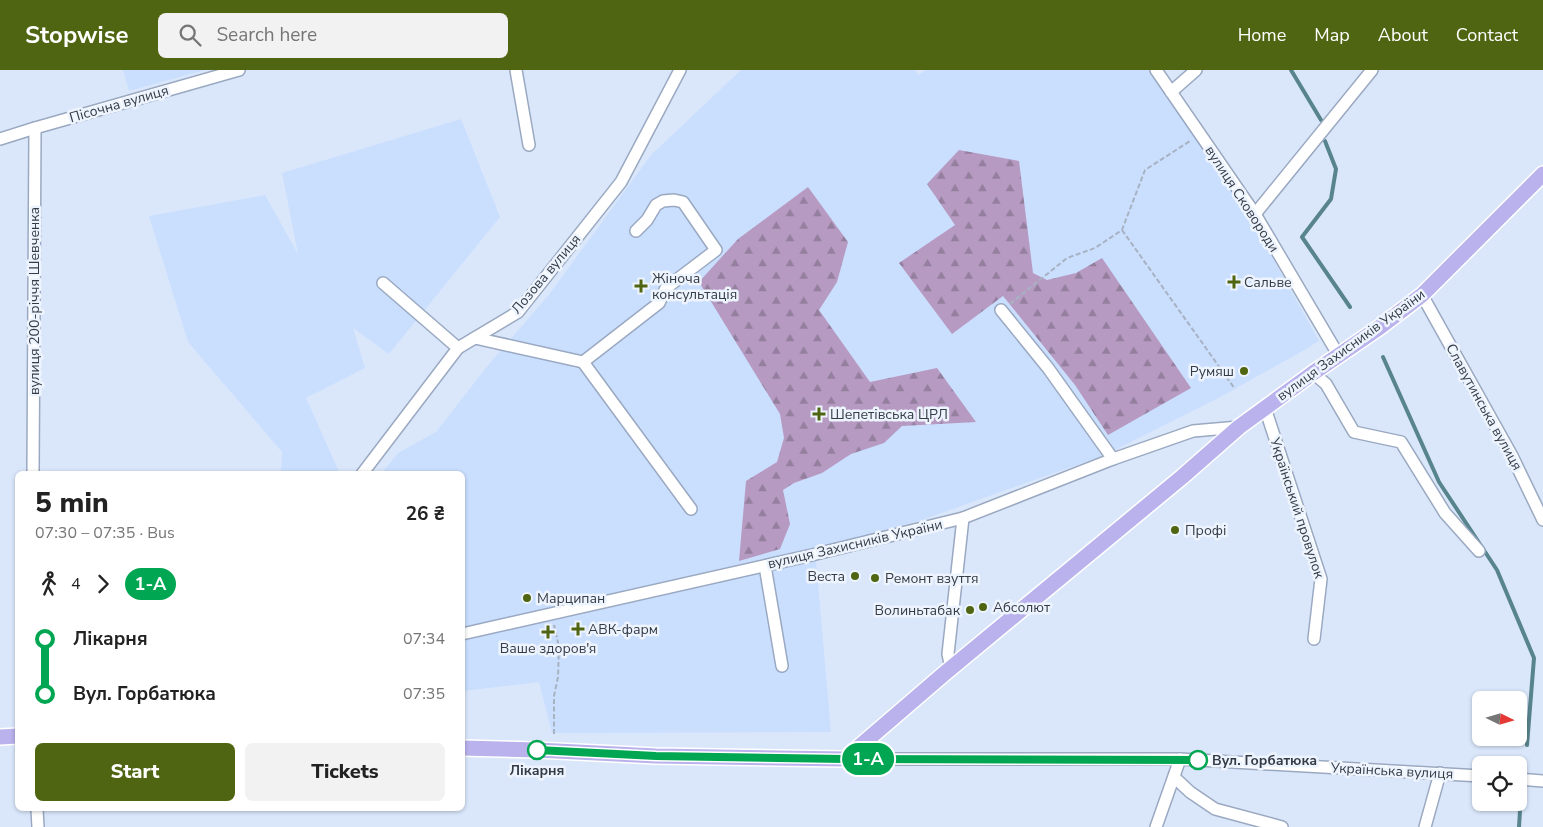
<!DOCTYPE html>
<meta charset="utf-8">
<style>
:root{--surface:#fff;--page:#f2f2f2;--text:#222;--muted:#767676;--accent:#506511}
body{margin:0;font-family:"Nunito Sans",sans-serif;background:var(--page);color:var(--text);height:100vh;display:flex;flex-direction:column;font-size:19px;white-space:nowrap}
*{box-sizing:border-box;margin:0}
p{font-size:16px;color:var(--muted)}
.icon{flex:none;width:28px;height:28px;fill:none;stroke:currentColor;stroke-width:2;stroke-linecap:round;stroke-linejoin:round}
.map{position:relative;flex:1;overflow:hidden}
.side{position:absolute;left:15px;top:401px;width:450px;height:340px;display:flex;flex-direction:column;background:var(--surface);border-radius:8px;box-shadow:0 1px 4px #0004}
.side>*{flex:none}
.badge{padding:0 10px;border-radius:16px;font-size:18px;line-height:32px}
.needle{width:32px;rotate:95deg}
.tools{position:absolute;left:1472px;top:621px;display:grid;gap:10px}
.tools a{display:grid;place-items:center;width:55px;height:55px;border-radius:8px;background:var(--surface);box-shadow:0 1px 4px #0004;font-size:25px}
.map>.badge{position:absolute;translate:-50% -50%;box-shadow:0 0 0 2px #fff}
.legs{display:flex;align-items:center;gap:8px;height:55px;padding:0 20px;font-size:16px}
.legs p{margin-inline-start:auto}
.overview{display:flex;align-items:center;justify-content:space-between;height:85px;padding:0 20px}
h1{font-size:28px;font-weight:800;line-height:38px}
.cta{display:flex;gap:10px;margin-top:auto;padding:10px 20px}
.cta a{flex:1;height:58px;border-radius:8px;background:var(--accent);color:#fff;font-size:20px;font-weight:800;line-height:58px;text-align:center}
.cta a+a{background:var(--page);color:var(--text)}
ul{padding:0 20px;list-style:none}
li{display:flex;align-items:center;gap:18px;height:55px;font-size:19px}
li i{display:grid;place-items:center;width:8px;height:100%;margin:0 6px;background:currentColor}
li i::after{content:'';width:12px;height:12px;margin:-6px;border:4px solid;border-radius:50%;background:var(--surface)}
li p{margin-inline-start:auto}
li:first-child i{background:linear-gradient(#0000 50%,currentColor 0)}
li:last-child i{background:linear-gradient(currentColor 50%,#0000 0)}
header{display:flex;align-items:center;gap:30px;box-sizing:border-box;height:70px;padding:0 25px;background:var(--accent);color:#fff}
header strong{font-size:24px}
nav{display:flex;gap:28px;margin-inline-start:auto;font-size:18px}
.search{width:350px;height:45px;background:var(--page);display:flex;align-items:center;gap:12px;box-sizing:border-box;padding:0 18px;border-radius:8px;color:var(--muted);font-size:19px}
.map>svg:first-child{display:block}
.built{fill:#cadefe}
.forest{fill:url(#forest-firs)}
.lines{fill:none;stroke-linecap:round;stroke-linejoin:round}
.stream{stroke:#58858d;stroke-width:4}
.minor-casing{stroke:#9aa9c1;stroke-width:14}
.major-casing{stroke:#fff;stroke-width:18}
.path{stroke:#a7b2c3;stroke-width:2;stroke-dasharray:5 2.5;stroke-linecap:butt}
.minor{stroke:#fff;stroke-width:11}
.major{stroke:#b9b2ec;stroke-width:15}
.line-1-casing{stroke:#fff;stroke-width:11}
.line-1{stroke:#00a651;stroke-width:8}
.poi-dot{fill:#506511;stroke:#edf4fe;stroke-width:2}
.stop-1-dot{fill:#fff;stroke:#00a651;stroke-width:2.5}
.labels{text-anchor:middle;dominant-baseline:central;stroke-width:5;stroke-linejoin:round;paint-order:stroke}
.street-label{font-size:14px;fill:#363c46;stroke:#edf4fe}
.poi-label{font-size:14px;fill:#363c46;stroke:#edf4fe;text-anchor:start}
.stop-label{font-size:14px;font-weight:bold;fill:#363c46;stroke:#edf4fe;text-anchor:start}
</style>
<header>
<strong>Stopwise</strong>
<div class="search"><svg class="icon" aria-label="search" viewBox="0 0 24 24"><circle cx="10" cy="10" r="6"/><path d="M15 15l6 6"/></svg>Search here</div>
<nav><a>Home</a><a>Map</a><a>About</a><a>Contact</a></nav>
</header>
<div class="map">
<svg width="1543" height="757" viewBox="0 0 1543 757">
<defs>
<pattern id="forest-firs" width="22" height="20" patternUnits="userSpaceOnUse" patternTransform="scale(1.25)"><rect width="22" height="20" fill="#b69ac2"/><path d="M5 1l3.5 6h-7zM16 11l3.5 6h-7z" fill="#957f9f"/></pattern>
</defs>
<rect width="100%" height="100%" fill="#dae7fb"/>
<g class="built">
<polygon points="123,0 205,0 129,21"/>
<polygon points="741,0 915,0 918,5 926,0 1148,0 1244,137 1319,271 1299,283 1224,325 1105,385 919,451 815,479 831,662 552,663 539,612 463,621 462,404 381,404 398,383 436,362 489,294 548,226 651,85"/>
<polygon points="461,49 500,147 389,284 353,258 365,298 306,328 340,404 281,404 282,382 188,272 149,146 265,125 298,184 282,103"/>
</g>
<g class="forest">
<polygon points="959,80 1019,91 1033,203 1047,210 1076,203 1102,188 1191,318 1108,365 1075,315 1003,226 952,264 899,193 955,155 927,114"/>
<polygon points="808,117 848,172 837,212 819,240 870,312 937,298 976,352 902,356 884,373 851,384 822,403 794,413 783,420 790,454 780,479 739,491 746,411 777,392 784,368 780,344 699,212 738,169"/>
</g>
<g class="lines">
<g class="stream">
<polyline points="1291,0 1321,50"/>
<polyline points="1325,71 1336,99 1331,129 1302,167 1350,237"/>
<polyline points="1383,287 1439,412 1497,500 1534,588 1527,675"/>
<polyline points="1519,757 1520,741"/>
</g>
<defs>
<g id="minor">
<polyline points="516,0 529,75"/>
<polyline points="1156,0 1255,144 1339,286"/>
<polyline points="1171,22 1196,0"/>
<polyline points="0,69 35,58 239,0"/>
<polyline points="1255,144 1372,0"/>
<polyline points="383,213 458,278"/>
<polyline points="1422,225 1512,386 1543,450"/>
<polyline points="1001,240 1048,298 1113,389"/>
<polyline points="475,268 583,292 659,233 666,218 716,180 683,132 674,130 663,131 656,135 647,150 636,161"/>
<polyline points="583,292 691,439"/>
<polyline points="1313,303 1326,314 1354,362 1401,372 1445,443 1479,481"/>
<polyline points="1265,338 1321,509 1314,569"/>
<polyline points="33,404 35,58"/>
<polyline points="362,404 458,278 518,242 621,112 680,0"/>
<polyline points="765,496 782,596"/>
<polyline points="462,564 812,485 963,448 1113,389 1193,361 1239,357"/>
<polyline points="951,598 948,584 963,448"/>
<polyline points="845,689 1180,689 1481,706"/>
<polyline points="1174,707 1190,722 1215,739 1282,757"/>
<polyline points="1519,709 1543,711"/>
<polyline points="37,739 38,757"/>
<polyline points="1156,757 1180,689"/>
<polyline points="1425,757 1440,703"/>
</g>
<g id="major">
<polyline points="0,667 18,666"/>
<polyline points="462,678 537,680 656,686 845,689 945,603 1182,407 1239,357 1313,303 1380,257 1422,225 1543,104"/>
</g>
</defs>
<use href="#minor" class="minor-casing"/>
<use href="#major" class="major-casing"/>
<g class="path">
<polyline points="1122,160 1235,319"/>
<polyline points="1010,234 1067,188 1095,178 1122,160 1145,100 1190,71"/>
<polyline points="554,555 559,577 558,607 554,626 554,666"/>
</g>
<use href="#minor" class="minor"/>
<use href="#major" class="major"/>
</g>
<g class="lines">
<defs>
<polyline id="line-1" points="537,680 656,686 845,689 1198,690"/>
</defs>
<use href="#line-1" class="line-1-casing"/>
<use href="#line-1" class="line-1"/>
</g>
<g class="poi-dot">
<path d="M1231.5 204.5h5v5h5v5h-5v5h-5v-5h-5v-5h5z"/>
<path d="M638.5 208.5h5v5h5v5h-5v5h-5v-5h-5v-5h5z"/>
<circle cx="1244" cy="301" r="5"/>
<path d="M816.5 336.5h5v5h5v5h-5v5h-5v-5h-5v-5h5z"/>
<circle cx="1175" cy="460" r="5"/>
<circle cx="855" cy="506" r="5"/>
<circle cx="875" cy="508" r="5"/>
<circle cx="527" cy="528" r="5"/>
<circle cx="983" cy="537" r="5"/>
<circle cx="970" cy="540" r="5"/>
<path d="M575.5 551.5h5v5h5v5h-5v5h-5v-5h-5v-5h5z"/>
<path d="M545.5 554.5h5v5h5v5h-5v5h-5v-5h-5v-5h5z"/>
</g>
<g class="stop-1-dot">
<circle cx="537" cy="680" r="9"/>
<circle cx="1198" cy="690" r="9"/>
</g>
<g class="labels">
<g class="street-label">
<text transform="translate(119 34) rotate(-16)">Пісочна вулиця</text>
<text transform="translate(1242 129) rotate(57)">вулиця Сковороди</text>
<text transform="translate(546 204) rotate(-50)">Лозова вулиця</text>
<text transform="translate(34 231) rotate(-90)">вулиця 200-річчя Шевченка</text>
<text transform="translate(1351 275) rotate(-36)">вулиця Захисників України</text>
<text transform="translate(1484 337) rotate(61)">Славутинська вулиця</text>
<text transform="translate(1297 438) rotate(72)">Український провулок</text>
<text transform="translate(855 474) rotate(-13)">вулиця Захисників України</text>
<text transform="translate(1392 701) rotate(3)">Українська вулиця</text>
</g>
<g class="poi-label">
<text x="652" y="208">Жіноча<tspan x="652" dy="16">консультація</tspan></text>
<text x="1244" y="212">Сальве</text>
<text x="1234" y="301" text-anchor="end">Румяш</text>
<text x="830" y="344">Шепетівська ЦРЛ</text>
<text x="1185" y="460">Профі</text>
<text x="845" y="506" text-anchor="end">Веста</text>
<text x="885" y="508">Ремонт взуття</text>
<text x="537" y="528">Марципан</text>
<text x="993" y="537">Абсолют</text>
<text x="960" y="540" text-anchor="end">Волиньтабак</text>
<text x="588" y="559">АВК-фарм</text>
<text x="548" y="578" text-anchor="middle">Ваше здоров'я</text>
</g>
<g class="stop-label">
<text x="1212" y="690">Вул. Горбатюка</text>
<text x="537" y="700" text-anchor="middle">Лікарня</text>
</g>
</g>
</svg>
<div class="tools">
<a><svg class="needle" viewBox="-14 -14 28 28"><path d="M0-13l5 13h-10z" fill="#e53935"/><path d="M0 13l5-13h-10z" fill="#767676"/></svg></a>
<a><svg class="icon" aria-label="locate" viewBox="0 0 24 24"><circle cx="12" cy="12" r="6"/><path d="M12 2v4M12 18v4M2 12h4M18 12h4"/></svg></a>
</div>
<b class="badge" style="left:868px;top:689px;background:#00a651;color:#fff">1-А</b>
<section class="side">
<div class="overview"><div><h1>5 min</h1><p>07:30 – 07:35 · Bus</p></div><b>26 ₴</b></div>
<div class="legs"><svg class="icon" aria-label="walk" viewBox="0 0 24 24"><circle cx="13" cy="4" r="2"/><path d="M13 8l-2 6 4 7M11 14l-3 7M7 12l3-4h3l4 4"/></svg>4<svg class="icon" aria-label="forward" viewBox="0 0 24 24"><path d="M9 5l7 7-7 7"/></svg><b class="badge" style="background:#00a651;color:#fff">1-А</b></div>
<ul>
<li><i style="color:#00a651"></i><b>Лікарня</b><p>07:34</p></li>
<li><i style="color:#00a651"></i><b>Вул. Горбатюка</b><p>07:35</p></li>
</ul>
<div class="cta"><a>Start</a><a>Tickets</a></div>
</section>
</div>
